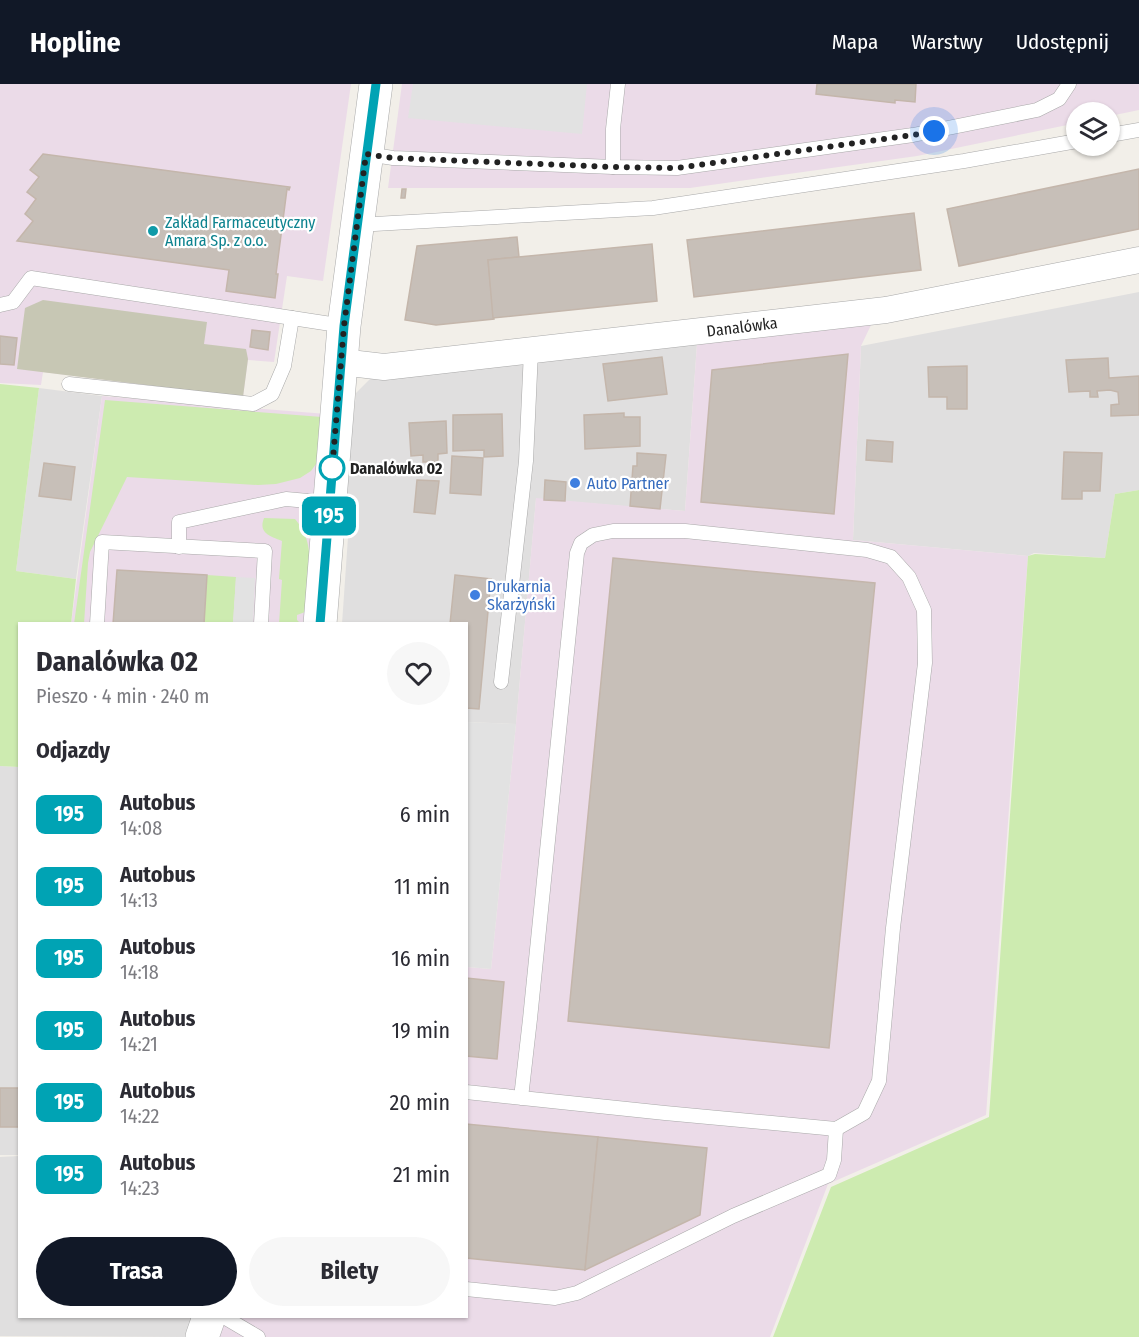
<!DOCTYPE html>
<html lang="pl">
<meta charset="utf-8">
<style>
:root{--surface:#fff;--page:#f7f7f7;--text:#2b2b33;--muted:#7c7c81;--accent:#111827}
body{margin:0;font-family:"Fira Sans Condensed",sans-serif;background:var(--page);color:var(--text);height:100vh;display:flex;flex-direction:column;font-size:22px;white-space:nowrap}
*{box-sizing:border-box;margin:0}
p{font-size:20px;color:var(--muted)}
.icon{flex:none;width:33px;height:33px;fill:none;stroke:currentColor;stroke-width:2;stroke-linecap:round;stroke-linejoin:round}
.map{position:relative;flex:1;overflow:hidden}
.sheet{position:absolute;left:18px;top:538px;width:450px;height:696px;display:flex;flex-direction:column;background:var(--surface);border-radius:0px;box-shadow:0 2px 4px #0004}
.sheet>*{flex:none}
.badge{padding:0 12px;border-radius:9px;font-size:21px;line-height:39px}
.tools{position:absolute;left:1066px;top:18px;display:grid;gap:12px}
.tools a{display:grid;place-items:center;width:54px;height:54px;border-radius:50%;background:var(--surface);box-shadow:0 2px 4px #0004;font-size:30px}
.you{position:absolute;width:30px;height:30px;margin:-15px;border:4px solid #fff;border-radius:50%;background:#1a73e8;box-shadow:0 0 0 9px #1a73e833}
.map>.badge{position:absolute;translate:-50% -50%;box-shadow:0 0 0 3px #fff}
h2{padding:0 18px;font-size:22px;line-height:54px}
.round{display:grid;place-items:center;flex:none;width:63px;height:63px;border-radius:32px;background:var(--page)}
.headline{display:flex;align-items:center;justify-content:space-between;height:102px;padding:0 18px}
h1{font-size:28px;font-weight:700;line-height:45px}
.primary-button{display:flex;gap:12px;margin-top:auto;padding:12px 18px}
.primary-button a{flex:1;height:69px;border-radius:36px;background:var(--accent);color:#fff;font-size:24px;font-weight:700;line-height:69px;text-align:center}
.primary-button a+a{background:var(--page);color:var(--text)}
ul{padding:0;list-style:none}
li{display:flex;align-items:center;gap:18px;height:72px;padding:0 18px}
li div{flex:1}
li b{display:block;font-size:22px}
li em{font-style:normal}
li .badge{min-width:66px;font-weight:700;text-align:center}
header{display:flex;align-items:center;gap:36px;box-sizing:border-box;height:84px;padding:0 30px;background:var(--accent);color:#fff}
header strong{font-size:28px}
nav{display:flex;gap:33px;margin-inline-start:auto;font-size:21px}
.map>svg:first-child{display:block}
.residential{fill:#e0dfdf}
.industrial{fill:#ebdbe8}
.construction{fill:#c7c7b4}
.grass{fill:#cdebb0}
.parking{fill:#e2e2e2}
.building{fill:#c7bfb8;stroke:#c4b6ab;stroke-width:1.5}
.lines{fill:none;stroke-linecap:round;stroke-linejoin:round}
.service-casing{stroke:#a9a9a9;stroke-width:15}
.minor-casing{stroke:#a9a9a9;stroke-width:27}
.tertiary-casing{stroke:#a9a9a9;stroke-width:34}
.service{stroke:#fff;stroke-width:14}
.minor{stroke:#fff;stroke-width:26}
.tertiary{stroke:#fff;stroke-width:33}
.line-casing{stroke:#fff;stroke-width:14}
.line{stroke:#00a3b4;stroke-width:9}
.walk{stroke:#222;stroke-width:6;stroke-dasharray:0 10.8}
.culture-dot{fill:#0f9aa8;stroke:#fff;stroke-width:2}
.stop-dot{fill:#fff;stroke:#00a3b4;stroke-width:3}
.shop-dot{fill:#3f7fe0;stroke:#fff;stroke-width:2}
.labels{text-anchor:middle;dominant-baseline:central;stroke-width:4.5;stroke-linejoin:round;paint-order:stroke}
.culture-label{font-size:16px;fill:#0d838f;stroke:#fff;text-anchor:start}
.street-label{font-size:16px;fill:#222;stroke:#fff}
.stop-label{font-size:16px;font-weight:bold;fill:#222;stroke:#fff;text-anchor:start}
.shop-label{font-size:16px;fill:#366cbe;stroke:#fff;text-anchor:start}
</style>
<header>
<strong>Hopline</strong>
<nav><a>Mapa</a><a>Warstwy</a><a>Udostępnij</a></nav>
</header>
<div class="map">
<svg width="1139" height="1253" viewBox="0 0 1139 1253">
<rect width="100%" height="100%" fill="#f2efe9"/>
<g class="residential">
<polygon points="1139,208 1139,406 1115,410 1105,474 1034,469 1028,472 853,456 861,262"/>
<polygon points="697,260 685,427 536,415 516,640 467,638 466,540 342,540 348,453 345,453 347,394 356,309 372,293"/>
<polygon points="39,304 102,312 76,495 16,487"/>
<polygon points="0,682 19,683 20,1071 0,1071"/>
<polygon points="19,1072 20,1233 195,1233 188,1253 0,1252 0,1073"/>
</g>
<g class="industrial">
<polygon points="0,0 351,0 323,197 287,192 274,278 248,276 243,313 43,288 41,301 0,299"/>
<polygon points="402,0 1139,0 1139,26 1110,32 1110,28 1077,28 1077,39 917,72 690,104 388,104"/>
<polygon points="871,241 861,262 853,456 1028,472 986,1031 828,1100 770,1253 219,1253 226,1233 466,1233 467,883 491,885 516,640 536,414 685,427 697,260"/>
<polygon points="102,312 327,330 307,540 71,540"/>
</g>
<polygon class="construction" points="43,216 207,238 204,260 246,265 248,275 243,313 17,285 25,224"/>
<g class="grass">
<polygon points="0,300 39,304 16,487 76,495 71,540 20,540 19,683 0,682"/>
<polygon points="105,316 322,333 316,380 311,387 300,394 276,400 258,401 127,393 90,468 88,479 84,540 74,540"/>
<polygon points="1139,406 1139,1253 773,1253 831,1103 989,1033 1028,472 1035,470 1105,474 1115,410"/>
<path d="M264,434L295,435C299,440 303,445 305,451C314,473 308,505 305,528L297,531V536L301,540H279L282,496L279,495L282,457C270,452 258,449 264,434Z"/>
<polygon points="207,491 236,493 233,540 204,540"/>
</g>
<g class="parking">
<polygon points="413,0 587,0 582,50 408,34"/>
<polygon points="236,493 255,494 253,540 233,540"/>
<polygon points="467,638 516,640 491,885 467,883"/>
</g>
<g class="building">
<polygon points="817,0 916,0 915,18 895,16 895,19 816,10"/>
<polygon points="43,70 290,103 289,106 287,105 276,190 278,190 275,214 226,207 229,186 17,157 33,137 25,130 36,115 27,108 39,93 30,86"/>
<polygon points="1139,85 1139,145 959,182 947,125"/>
<polygon points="402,105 406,105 405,114 401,114"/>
<polygon points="914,129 921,186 694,213 687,156"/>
<polygon points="517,153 519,173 488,176 494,235 436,241 405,236 417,162"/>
<polygon points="652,160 657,217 493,234 488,176"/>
<polygon points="252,246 270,248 268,266 250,263"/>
<polygon points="0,252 17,254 14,281 0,280"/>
<polygon points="848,270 834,430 701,418 712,286"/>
<polygon points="662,273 667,310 608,317 603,280"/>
<polygon points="1108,274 1109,294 1139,292 1139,331 1111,332 1111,321 1119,320 1118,308 1110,306 1097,307 1098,313 1090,313 1090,307 1069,308 1066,276"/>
<polygon points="967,282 967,325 947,325 947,313 929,313 928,283"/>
<polygon points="624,329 624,333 640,333 640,362 585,365 584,331"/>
<polygon points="502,330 503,372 484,373 484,366 453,367 453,331"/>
<polygon points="446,337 447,369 438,370 438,378 423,378 423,371 411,372 409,339"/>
<polygon points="867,356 893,358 892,378 866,376"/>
<polygon points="1064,368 1102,369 1100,407 1082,407 1082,415 1062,415"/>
<polygon points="637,369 666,371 660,425 630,422 633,382 637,382"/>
<polygon points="452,372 483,374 481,411 450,409"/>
<polygon points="44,379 75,383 71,416 39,412"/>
<polygon points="417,396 439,397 435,430 414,428"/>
<polygon points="545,396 566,398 565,417 544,416"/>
<polygon points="613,474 875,499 829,964 568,937"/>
<polygon points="117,486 207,491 204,540 113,540"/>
<polygon points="455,491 491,495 479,625 466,624 466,540 450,540"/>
<polygon points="466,894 504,898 497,975 466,972"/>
<rect x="0" y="1004" width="20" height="39"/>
<polygon points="466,1040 598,1053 585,1186 466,1174"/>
<polygon points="598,1053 707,1064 700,1131 585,1186"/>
</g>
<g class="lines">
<defs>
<g id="service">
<polyline points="1110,51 1139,46"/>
<polyline points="367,70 393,74 613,83 677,84 913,51 1037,26 1059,15 1069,0"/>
<polyline points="613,83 613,45 618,0"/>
<polyline points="357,141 653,124 964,77 1077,57"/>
<polyline points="0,221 13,218 31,194 344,242"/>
<polyline points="69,300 253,320 272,310 284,282 292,234"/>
<polyline points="179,463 179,438 286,415 330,419"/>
<polyline points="97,540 102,458 265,467 261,540"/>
<polyline points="501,598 526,377 531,267"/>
<polyline points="466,1008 665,1029 836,1045 864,1029 879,997 893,844 925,579 924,526 909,493 891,473 867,466 685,447 613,447 593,451 581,459 577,469 530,935 521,1014"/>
<polyline points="466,1205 555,1214 577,1209 733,1132 829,1091 834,1076 836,1045"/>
<polyline points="224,1233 258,1253"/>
</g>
<polyline id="minor" points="341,278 384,283 886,226 1139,176"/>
<g id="tertiary">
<polyline points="320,540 344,242 376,0"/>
<polyline points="202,1253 209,1233"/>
</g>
</defs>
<use href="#service" class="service-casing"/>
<use href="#minor" class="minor-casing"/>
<use href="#tertiary" class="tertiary-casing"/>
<use href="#service" class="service"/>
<use href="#minor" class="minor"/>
<use href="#tertiary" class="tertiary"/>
</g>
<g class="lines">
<defs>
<polyline id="line" points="320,540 344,242 376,0"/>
</defs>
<use href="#line" class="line-casing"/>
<use href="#line" class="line"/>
<polyline class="walk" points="332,384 332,387 344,242 366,70 393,74 613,83 677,84 913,51 934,47"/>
</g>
<circle class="culture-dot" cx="153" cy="147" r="6"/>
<circle class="stop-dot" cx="332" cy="384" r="12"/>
<g class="shop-dot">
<circle cx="575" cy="399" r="6"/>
<circle cx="475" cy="511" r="6"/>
</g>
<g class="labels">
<g class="culture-label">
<text x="165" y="138">Zakład Farmaceutyczny<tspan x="165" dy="18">Amara Sp. z o.o.</tspan></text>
</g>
<g class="street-label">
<text transform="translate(742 243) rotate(-7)">Danalówka</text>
</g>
<g class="stop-label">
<text x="350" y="384">Danalówka 02</text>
</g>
<g class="shop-label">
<text x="587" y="399">Auto Partner</text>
<text x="487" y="502">Drukarnia<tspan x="487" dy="18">Skarżyński</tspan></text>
</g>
</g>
</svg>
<div class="tools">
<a><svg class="icon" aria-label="layers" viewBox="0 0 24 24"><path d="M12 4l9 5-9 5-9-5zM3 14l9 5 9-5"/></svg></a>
</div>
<div class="you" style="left:934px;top:47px"></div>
<b class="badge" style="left:329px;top:432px;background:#00a3b4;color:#fff">195</b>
<section class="sheet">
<div class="headline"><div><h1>Danalówka 02</h1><p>Pieszo · 4 min · 240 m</p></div><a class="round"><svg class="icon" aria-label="heart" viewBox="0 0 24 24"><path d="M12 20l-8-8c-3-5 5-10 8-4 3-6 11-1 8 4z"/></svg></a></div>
<h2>Odjazdy</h2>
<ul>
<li><span class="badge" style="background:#00a3b4;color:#fff">195</span><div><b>Autobus</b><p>14:08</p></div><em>6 min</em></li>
<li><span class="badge" style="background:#00a3b4;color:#fff">195</span><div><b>Autobus</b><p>14:13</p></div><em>11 min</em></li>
<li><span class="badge" style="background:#00a3b4;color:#fff">195</span><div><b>Autobus</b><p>14:18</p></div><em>16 min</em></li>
<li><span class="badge" style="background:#00a3b4;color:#fff">195</span><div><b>Autobus</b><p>14:21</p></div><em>19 min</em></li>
<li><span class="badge" style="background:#00a3b4;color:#fff">195</span><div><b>Autobus</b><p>14:22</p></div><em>20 min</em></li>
<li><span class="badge" style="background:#00a3b4;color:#fff">195</span><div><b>Autobus</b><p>14:23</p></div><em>21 min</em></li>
</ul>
<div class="primary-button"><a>Trasa</a><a>Bilety</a></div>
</section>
</div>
